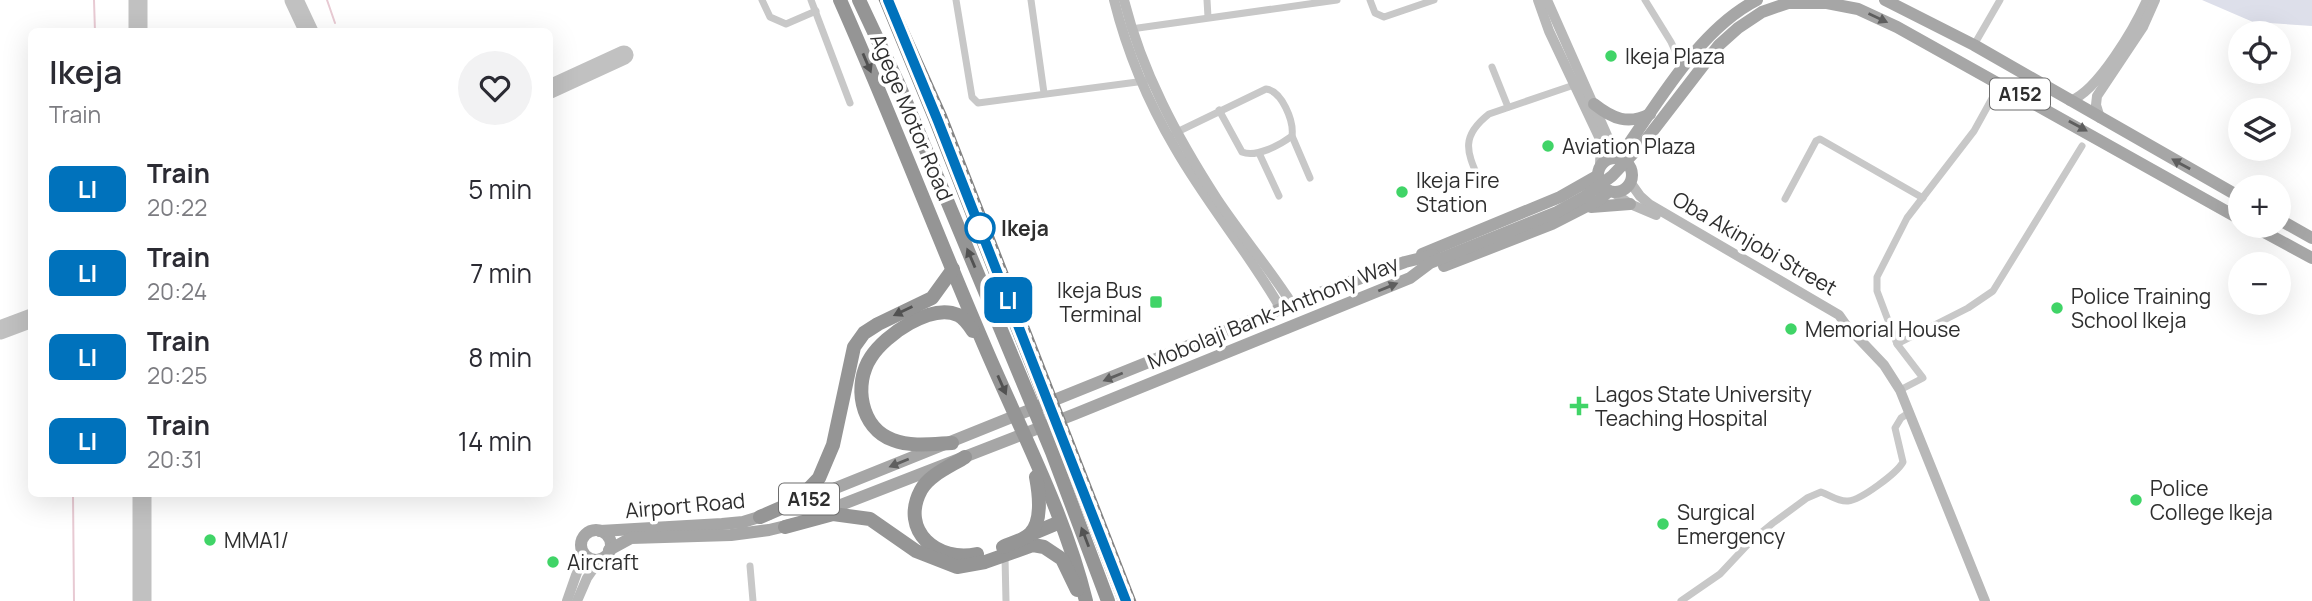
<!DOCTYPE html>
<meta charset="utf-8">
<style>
:root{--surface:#fff;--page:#f2f2f3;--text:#2b2b33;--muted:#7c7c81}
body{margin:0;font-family:Manrope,sans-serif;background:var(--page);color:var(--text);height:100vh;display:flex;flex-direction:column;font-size:26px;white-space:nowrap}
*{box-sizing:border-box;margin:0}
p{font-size:23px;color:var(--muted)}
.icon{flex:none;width:38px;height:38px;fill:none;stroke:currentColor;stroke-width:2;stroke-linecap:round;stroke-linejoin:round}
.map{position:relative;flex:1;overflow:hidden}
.details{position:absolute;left:28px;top:28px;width:525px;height:469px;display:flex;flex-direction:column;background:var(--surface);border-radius:10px;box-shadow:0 7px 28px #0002}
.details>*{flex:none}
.badge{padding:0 14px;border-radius:10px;font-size:24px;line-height:46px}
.buttons{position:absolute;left:2228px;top:21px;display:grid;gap:14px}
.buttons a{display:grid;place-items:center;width:63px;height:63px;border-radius:50%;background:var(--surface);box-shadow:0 7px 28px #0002;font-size:35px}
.map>.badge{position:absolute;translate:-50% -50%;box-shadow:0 0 0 4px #fff}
.round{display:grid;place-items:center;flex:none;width:74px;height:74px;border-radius:37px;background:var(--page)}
.summary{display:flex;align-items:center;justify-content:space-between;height:119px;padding:0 21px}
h1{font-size:33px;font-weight:600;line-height:52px}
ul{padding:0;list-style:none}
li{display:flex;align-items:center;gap:21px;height:84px;padding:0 21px}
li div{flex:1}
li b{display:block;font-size:26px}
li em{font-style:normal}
li .badge{min-width:77px;font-weight:700;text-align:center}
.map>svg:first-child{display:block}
.green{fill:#dddfea}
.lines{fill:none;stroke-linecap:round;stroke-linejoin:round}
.stream{stroke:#e8cad3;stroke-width:2}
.taxiway{stroke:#c1c1c1;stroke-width:19}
.street{stroke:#c8c8c8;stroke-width:7}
.secondary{stroke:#b8b8b8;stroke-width:10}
.primary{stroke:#a6a6a6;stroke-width:12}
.highway{stroke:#959595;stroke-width:14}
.rail-casing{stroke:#838383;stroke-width:4.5}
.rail{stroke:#fff;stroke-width:2;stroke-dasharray:5;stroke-linecap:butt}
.oneway{fill:#5e5e5e}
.oneway2{fill:#525252}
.line-casing{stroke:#fff;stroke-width:16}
.line{stroke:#0072bc;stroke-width:10}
.poi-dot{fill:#40d467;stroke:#fff;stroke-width:2.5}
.stop-dot{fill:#fff;stroke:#0072bc;stroke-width:3.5}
.labels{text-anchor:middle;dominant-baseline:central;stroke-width:7;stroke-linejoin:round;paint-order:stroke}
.shield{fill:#fff;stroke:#6d6d6d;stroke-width:2}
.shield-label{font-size:19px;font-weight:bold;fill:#2e2e2e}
.poi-label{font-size:21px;fill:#2e2e2e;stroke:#fff;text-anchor:start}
.street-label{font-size:21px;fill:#2e2e2e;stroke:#fff}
.stop-label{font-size:21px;font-weight:bold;fill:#2e2e2e;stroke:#fff;text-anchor:start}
</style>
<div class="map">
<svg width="2312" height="601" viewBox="0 0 2312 601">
<rect width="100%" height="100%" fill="#fff"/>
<polygon class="green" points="2202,0 2312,0 2312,26 2253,22"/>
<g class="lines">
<g class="stream">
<polyline points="94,0 95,32"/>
<polyline points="327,0 335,23"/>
<polyline points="73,494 74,601"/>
</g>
<g class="taxiway">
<polyline points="138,0 138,32"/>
<polyline points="294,0 309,32"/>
<polyline points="550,89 624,55"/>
<polyline points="0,330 32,318"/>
<polyline points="142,494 142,601"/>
</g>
<g class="street">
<polyline points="762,0 770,17 786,24 816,11"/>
<polyline points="811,0 850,103"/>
<polyline points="956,0 972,97 978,103 1145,81"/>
<polyline points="1031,0 1044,93"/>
<polyline points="1207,0 1208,17"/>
<polyline points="1370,0 1375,13 1384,17 1434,0"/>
<polyline points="1645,0 1671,42 1683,68"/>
<polyline points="1131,29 1337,0"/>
<polyline points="1974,45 2000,0"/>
<polyline points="1492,67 1508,107"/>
<path d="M1175,133L1266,89C1282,91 1294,121 1292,136C1280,145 1256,158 1242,152L1219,110"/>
<polyline points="1292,136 1310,178"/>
<polyline points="1259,153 1279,196"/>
<path d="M1482,187C1469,155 1457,139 1489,114L1574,85"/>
<polyline points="1785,199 1816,141 1820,139 1923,198"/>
<polyline points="1897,344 1968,308 1993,291 2082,146"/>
<polyline points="1900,390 1923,378 1897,344 1877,291 1877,277 1907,218 1974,131 2000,84"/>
<polyline points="1005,557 1006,601"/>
<polyline points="750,566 753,601"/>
<path d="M1681,601L1720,574L1750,542L1773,523L1807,498L1821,492C1830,495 1838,502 1848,501C1861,500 1897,473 1903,462L1895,428L1901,418L1910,412"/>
</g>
<g class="secondary">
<path d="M1114,0C1127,52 1148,102 1175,148C1207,204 1249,253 1281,309"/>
<path d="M1124,0C1142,72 1177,137 1217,199C1241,235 1269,268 1292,304"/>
<polyline points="1538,0 1549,31 1601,141 1600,165"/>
<polyline points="1547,0 1617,158"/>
<path d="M2070,101C2098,91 2135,27 2147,0"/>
<polyline points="2100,118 2096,105 2097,96 2143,27 2155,0"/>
<polyline points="1630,182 1640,196 1649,204 1839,315 1846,325 1884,365 1900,390 1985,601"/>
<polyline points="1613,192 1630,204 1656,215"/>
<polyline points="567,601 581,561 582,550"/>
<polyline points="577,601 587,578 601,558"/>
</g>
<g class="primary">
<polyline points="1885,0 1974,45 2240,197"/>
<path d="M1594,104C1613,119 1628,125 1650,114"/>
<circle cx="1615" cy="175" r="17"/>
<path d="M1619,158C1657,105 1698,30 1757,0"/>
<polyline points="1591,207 1630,204"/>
<polyline points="2278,219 2312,238"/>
<polyline points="2253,226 2312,258"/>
<polyline points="1422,254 1560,197 1597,176"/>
<polyline points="1444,266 1552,224 1599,200 1609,191"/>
<polyline points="796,504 1325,291 1405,262 1434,255"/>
<polyline points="820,513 1075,414 1287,328 1410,278 1430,263 1557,212 1584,197 1612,176 1645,141 1719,45 1738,28 1762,12 1788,3 1827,3 1858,9 1897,27 2240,219"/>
<circle cx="596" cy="545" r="15"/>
<polyline points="600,531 722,524 743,522 769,514"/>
<polyline points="609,550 631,538 731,535 769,530 794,524"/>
</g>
<g class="highway">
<path d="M840,0C892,117 937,236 988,354C1023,435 1065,515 1086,601"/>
<polyline points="859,0 898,83 1052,452 1108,601"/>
<path d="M952,443C932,444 911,447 893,440C860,428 853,384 871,357C885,335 931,303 958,315C964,318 969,325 973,331"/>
<path d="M965,457C951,466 929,475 921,490C899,531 938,563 977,554"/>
<polyline points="760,517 797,501 819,478 833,445 854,347 864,333 878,324 932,298 953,269"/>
<polyline points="785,527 833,514 870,519 916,551 957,567 985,562 1033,545 1044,547 1062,559 1077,590"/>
<polyline points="1029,535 1060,522"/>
<path d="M1003,547C1011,543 1024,540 1030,534C1043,521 1039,493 1036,477"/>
</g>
<defs>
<g id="rail">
<polyline points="881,0 931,121 1120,601"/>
<polyline points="893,0 945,116 1134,601"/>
</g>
</defs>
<use href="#rail" class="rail-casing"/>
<use href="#rail" class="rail"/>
</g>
<defs><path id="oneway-solid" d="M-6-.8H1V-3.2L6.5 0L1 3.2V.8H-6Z" transform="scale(1.75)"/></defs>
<g class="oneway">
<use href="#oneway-solid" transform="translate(1878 18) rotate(25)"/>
<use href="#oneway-solid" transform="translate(2078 126) rotate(29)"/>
<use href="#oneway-solid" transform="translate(2181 164) rotate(-151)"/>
<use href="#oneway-solid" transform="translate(1388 287) rotate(-22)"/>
<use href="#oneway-solid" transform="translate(1113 377) rotate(158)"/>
<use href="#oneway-solid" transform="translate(899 463) rotate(158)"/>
</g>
<g class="oneway2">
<use href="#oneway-solid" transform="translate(867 63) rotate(67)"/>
<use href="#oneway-solid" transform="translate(971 258) rotate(-113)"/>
<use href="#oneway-solid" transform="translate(903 311) rotate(154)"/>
<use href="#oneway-solid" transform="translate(1002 385) rotate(66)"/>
<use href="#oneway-solid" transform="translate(1085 537) rotate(-111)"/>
</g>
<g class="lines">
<defs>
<polyline id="line" points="888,0 938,121 1126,601"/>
</defs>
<use href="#line" class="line-casing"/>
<use href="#line" class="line"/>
</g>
<g class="poi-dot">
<circle cx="1611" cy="56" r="7"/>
<circle cx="1548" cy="146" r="7"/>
<circle cx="1402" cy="192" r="7"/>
<rect x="1149" y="295" width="14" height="14" rx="3.5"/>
<circle cx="2057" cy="308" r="7"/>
<circle cx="1791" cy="329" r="7"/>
<path d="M1575.5 395.5h7v7h7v7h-7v7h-7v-7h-7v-7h7z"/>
<circle cx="2136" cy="500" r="7"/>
<circle cx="1663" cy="524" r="7"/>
<circle cx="210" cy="540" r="7"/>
<circle cx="553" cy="562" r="7"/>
</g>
<circle class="stop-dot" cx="980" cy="228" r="14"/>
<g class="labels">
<g class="shield">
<rect x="1990" y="78.5" width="60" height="31" rx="5"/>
<rect x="779" y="483.5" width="60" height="31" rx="5"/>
</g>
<g class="shield-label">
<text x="2020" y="94">A152</text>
<text x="809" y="499">A152</text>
</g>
<g class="poi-label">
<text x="1625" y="56">Ikeja Plaza</text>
<text x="1562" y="146">Aviation Plaza</text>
<text x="1416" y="180">Ikeja Fire<tspan x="1416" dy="24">Station</tspan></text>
<text x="1142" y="290" text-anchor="end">Ikeja Bus<tspan x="1142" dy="24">Terminal</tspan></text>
<text x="2071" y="296">Police Training<tspan x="2071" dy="24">School Ikeja</tspan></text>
<text x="1805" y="329">Memorial House</text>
<text x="1595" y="394">Lagos State University<tspan x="1595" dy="24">Teaching Hospital</tspan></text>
<text x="2150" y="488">Police<tspan x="2150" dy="24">College Ikeja</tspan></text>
<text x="1677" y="512">Surgical<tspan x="1677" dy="24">Emergency</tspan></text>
<text x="224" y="540">MMA1/</text>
<text x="567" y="562">Aircraft</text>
</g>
<g class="street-label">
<text transform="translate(912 117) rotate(67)">Agege Motor Road</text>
<text transform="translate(1755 243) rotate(30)">Oba Akinjobi Street</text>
<text transform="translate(1273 312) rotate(-22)">Mobolaji Bank-Anthony Way</text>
<text transform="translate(685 505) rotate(-5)">Airport Road</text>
</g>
<g class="stop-label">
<text x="1001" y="228">Ikeja</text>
</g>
</g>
</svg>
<div class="buttons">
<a><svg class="icon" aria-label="locate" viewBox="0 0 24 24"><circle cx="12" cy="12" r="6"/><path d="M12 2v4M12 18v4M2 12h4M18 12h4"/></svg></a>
<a><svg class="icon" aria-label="layers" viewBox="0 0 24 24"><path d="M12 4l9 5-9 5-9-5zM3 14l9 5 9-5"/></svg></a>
<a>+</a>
<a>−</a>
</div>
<b class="badge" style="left:1008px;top:300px;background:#0072bc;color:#fff">LI</b>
<section class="details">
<div class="summary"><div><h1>Ikeja</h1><p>Train</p></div><a class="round"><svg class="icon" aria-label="heart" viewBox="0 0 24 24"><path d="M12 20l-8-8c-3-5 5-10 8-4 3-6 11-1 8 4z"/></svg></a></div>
<ul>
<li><span class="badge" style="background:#0072bc;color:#fff">LI</span><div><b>Train</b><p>20:22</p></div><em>5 min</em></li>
<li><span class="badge" style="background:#0072bc;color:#fff">LI</span><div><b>Train</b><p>20:24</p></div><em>7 min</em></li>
<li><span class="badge" style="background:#0072bc;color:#fff">LI</span><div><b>Train</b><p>20:25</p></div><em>8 min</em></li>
<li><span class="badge" style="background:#0072bc;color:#fff">LI</span><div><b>Train</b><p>20:31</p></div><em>14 min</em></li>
</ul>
</section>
</div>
